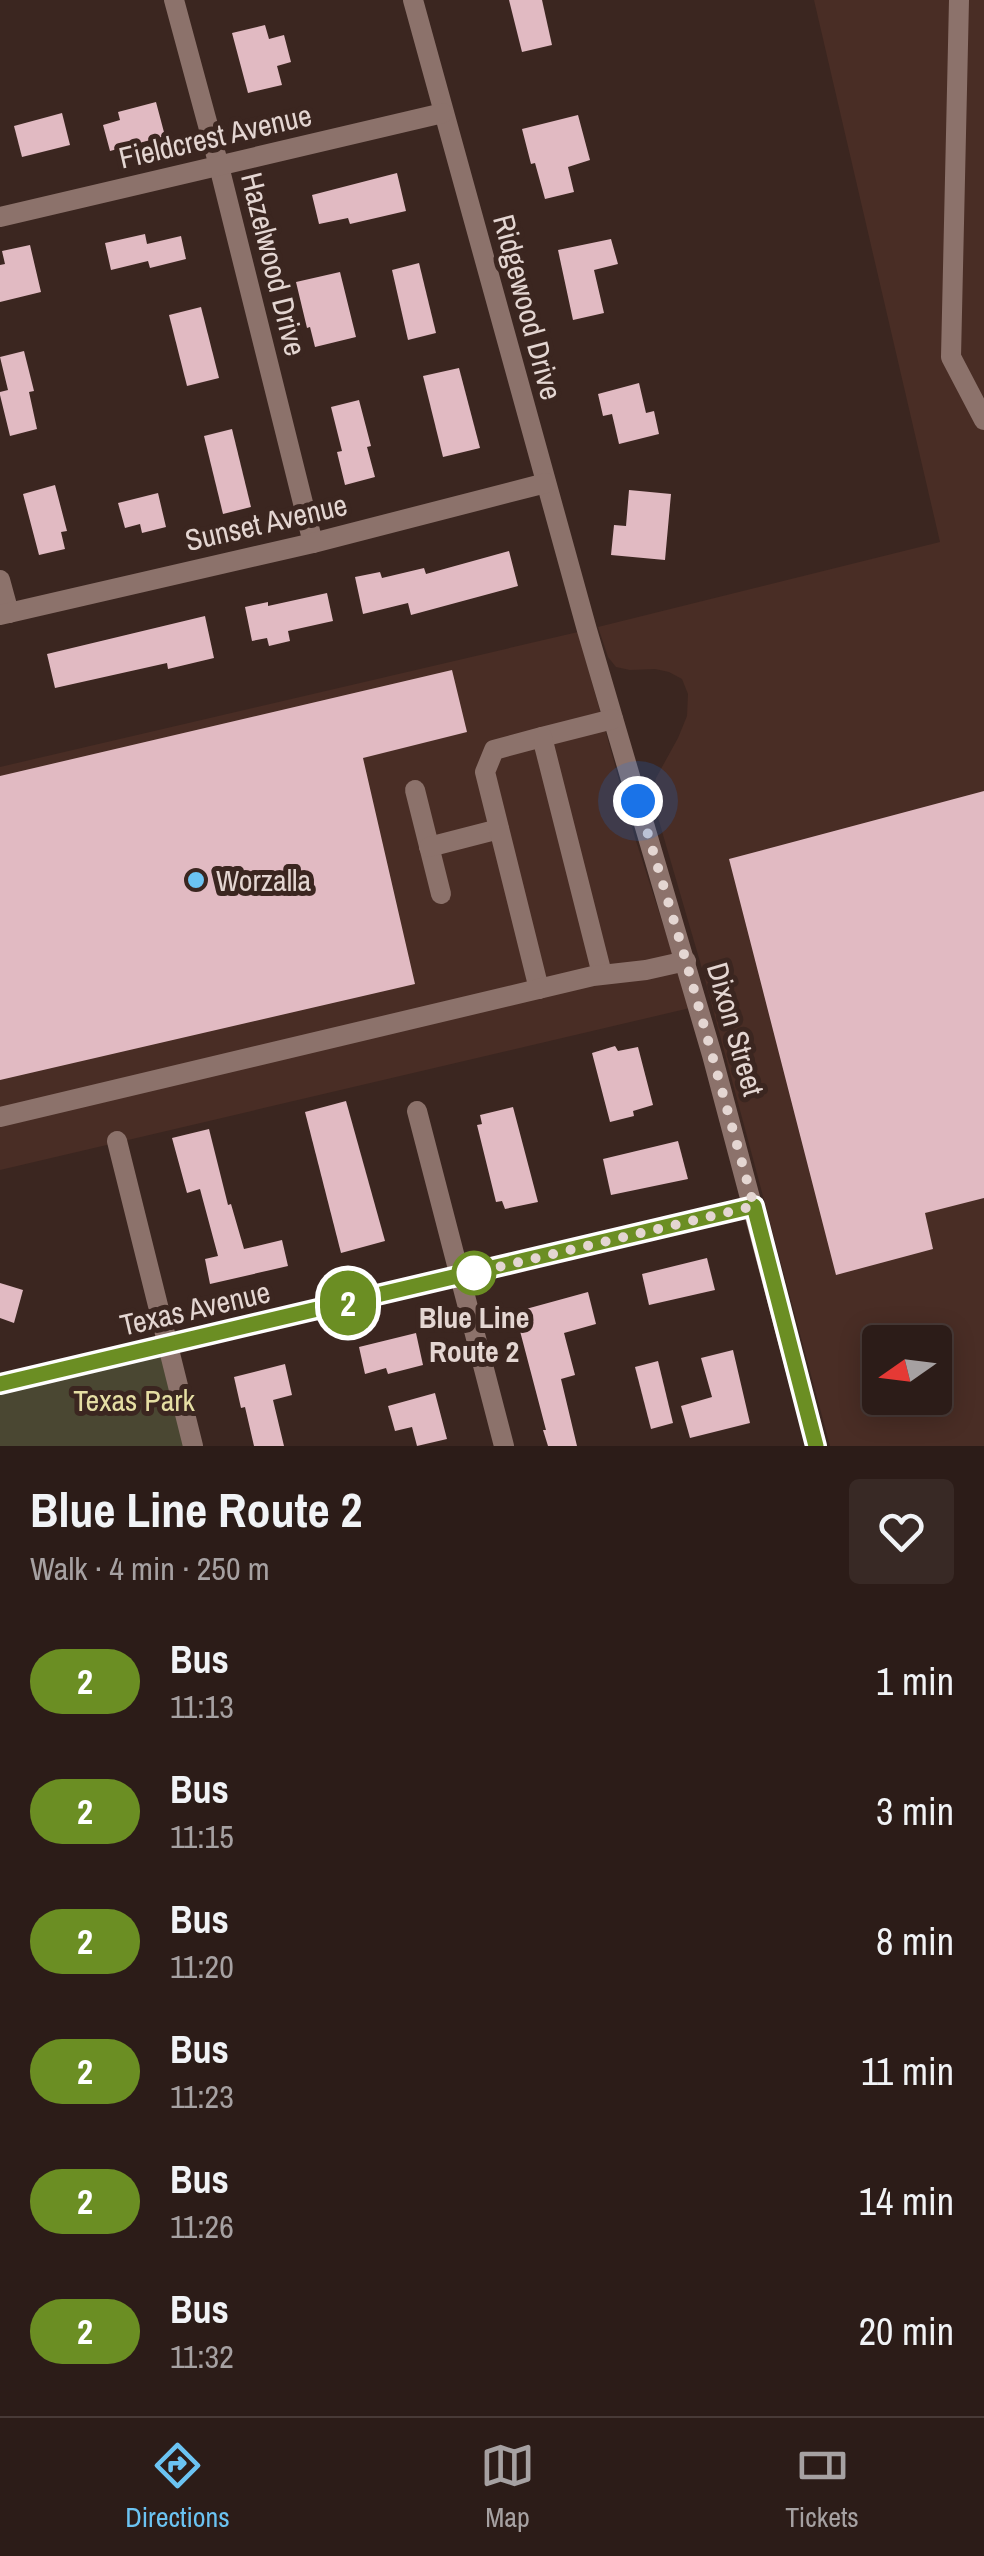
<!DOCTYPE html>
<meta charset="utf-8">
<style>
:root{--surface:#2c1c18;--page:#382925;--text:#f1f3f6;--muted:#a6a1a2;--line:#483a37;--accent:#6bc3f2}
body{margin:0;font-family:"Archivo Narrow",sans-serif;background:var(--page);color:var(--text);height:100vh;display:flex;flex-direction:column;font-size:38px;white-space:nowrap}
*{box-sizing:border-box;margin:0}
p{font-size:32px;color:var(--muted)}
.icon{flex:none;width:55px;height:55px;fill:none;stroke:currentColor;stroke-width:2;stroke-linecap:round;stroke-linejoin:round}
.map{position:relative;height:1446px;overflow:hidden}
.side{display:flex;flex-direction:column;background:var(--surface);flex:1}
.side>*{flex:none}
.badge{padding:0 20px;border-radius:32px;font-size:35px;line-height:65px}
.needle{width:65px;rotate:256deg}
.controls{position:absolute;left:862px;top:1325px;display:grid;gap:20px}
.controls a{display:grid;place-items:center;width:90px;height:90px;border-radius:10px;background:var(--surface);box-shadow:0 5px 25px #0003,0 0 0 2px var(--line);font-size:50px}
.you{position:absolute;width:50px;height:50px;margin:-25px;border:8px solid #fff;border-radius:50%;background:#1a73e8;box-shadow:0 0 0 15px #1a73e833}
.map>.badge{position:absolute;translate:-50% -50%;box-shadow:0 0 0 5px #fff}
.round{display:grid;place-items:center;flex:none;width:105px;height:105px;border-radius:10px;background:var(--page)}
.summary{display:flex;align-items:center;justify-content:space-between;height:170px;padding:0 30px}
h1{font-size:48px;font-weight:700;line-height:75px}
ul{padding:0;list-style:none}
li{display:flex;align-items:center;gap:30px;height:130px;padding:0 30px}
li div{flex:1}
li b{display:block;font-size:38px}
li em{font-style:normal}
li .badge{min-width:110px;font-weight:700;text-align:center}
.dock{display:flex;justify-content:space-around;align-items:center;height:140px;border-top:2px solid var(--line);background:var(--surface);font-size:28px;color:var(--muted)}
.dock a{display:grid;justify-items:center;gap:5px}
.dock .active{color:var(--accent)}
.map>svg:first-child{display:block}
.built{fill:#492d25;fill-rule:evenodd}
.green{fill:#4a4732}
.building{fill:#e1bac2}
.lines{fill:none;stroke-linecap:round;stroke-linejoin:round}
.minor{stroke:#8c726b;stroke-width:20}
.line-casing{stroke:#fff;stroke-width:22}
.line{stroke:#6b8e23;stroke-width:15}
.walk{stroke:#e4d6d2;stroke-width:10;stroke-dasharray:0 18}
.poi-dot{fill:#6bc3f2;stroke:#3b2620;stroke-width:4}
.stop-dot{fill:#fff;stroke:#6b8e23;stroke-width:5}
.labels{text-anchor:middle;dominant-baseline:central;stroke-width:10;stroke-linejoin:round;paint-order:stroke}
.street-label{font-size:30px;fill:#e4d6d2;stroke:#3b2620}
.poi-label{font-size:30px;fill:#e4d6d2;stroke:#3b2620;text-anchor:start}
.stop-label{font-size:30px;font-weight:bold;fill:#e4d6d2;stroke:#3b2620}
.park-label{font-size:30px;fill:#e5dea3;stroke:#3b2620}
</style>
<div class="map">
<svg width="984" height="1446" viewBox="0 0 984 1446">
<rect width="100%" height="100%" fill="#3b2620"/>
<g class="built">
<path d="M814,0H984V1446H830L703,972L652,797L656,778L678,738L687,716L688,694L682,679L669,672L655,669L630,670L616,667L608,657L598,627L940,542ZM880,1342H935V1398H880Z"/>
<polygon points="578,632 636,841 690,1008 0,1170 0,767"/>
</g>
<polygon class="green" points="168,1345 193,1446 0,1446 0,1384"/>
<g class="building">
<polygon points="509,0 542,0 552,45 522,52"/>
<polygon points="265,25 269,39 284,35 291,62 277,66 282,85 248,93 232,33"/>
<polygon points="156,102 165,136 110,151 103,125 120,120 118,112"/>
<polygon points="62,113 70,145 22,157 14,126"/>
<polygon points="578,115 590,160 568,167 574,192 545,199 535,163 531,164 522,129"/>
<polygon points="397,173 406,211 350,224 348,218 319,224 312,195"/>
<polygon points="145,234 147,244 181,236 186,259 150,268 148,261 111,270 105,243"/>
<polygon points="611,239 618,264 594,270 604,313 573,320 558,250"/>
<polygon points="30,245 41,292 0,302 0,265 5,264 2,251"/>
<polygon points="419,263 436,333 408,340 392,270"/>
<polygon points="340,272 356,337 315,347 310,327 307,328 296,282"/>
<polygon points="201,307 219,378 187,386 169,315"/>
<polygon points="24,351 34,391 29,392 37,429 10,436 0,395 0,392 8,390 0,357"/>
<polygon points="459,368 480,448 443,457 423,376"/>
<polygon points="639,383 646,413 654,411 659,434 619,444 612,414 603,416 598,394"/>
<polygon points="359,400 371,446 367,447 375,477 345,485 337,452 342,451 331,407"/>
<polygon points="232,429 251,507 223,514 204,436"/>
<polygon points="55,485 67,531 61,532 65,549 39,555 23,494"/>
<polygon points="629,490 671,494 665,560 611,555 614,525 626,526"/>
<polygon points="158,493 166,527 142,533 140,524 125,528 118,503"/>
<polygon points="509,551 518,586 411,615 408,603 363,614 355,577 380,572 382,578 424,568 426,574"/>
<polygon points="327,593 333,621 288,631 290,641 269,646 267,638 252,641 245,607 268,602 268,606"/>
<polygon points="205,616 214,658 168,669 167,663 55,688 47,654"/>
<polygon points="452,670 467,732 363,758 415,984 0,1080 0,776"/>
<polygon points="984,791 984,1198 925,1213 933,1249 836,1275 729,859"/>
<polygon points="615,1046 618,1051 638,1047 653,1105 633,1111 634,1116 610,1122 592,1053"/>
<polygon points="346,1101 385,1241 341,1253 305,1112"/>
<polygon points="513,1107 538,1202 505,1209 502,1201 496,1202 477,1125 482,1124 480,1115"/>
<polygon points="209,1129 228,1205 231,1204 244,1249 282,1240 288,1266 210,1284 205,1259 218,1256 200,1189 187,1193 172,1138"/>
<polygon points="678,1141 688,1179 611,1195 603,1159"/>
<polygon points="707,1258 715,1290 649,1305 642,1274"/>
<polygon points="0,1283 23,1290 14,1323 0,1318"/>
<polygon points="588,1292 596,1324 564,1333 575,1375 561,1379 577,1446 548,1446 543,1430 546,1430 515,1312"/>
<polygon points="416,1333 423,1365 388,1374 386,1368 365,1374 359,1347"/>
<polygon points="733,1350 750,1423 690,1438 681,1406 712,1397 701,1358"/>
<polygon points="658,1361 673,1423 651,1429 635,1367"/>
<polygon points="285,1364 292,1395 273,1400 284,1446 254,1446 245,1407 241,1408 234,1377"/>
<polygon points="435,1393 447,1439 417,1446 412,1427 395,1431 388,1406"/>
</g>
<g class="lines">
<g class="minor">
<polyline points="174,0 219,166 313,543"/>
<polyline points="413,0 587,630 712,1055 816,1446"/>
<polyline points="959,0 951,357 984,420"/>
<polyline points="0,217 443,113"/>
<polyline points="0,580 9,613"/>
<polyline points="0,615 313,543 546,483"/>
<polyline points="542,737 613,719"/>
<polyline points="415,790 441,894"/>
<polyline points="429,847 499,829"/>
<polyline points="539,989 485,772 494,750 542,737 602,974"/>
<polyline points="417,1111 504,1446"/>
<polyline points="0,1117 593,976 646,970 686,961"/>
<polyline points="117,1141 193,1446"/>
<polyline points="0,1384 753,1206"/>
</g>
</g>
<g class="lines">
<defs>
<polyline id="line" points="0,1384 754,1206 816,1446"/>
</defs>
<use href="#line" class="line-casing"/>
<use href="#line" class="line"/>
<polyline class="walk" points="474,1273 461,1276 754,1206 686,961 638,801"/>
</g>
<circle class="poi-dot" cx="196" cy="880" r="10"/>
<circle class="stop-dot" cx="474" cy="1273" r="20"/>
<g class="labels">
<g class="street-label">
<text transform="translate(215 136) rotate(-13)">Fieldcrest Avenue</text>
<text transform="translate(274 264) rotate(76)">Hazelwood Drive</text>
<text transform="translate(528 307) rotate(75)">Ridgewood Drive</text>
<text transform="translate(266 522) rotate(-13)">Sunset Avenue</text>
<text transform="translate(736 1029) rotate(74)">Dixon Street</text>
<text transform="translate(195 1308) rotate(-13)">Texas Avenue</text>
</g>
<g class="poi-label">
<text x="216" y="880">Worzalla</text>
</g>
<g class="stop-label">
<text x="474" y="1317">Blue Line<tspan x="474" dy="34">Route 2</tspan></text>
</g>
<g class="park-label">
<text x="134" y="1400">Texas Park</text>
</g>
</g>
</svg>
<div class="controls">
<a><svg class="needle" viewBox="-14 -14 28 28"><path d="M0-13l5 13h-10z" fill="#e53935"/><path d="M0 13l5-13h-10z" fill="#a6a1a2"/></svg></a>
</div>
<div class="you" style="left:638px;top:801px"></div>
<b class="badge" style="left:348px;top:1303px;background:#6b8e23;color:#fff">2</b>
</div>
<section class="side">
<div class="summary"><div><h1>Blue Line Route 2</h1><p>Walk · 4 min · 250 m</p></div><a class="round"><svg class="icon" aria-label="heart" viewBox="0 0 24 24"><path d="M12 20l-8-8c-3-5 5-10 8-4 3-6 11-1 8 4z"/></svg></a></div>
<ul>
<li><span class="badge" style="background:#6b8e23;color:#fff">2</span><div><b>Bus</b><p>11:13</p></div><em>1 min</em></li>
<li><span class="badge" style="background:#6b8e23;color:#fff">2</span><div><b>Bus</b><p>11:15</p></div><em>3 min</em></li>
<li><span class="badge" style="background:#6b8e23;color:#fff">2</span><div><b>Bus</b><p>11:20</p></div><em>8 min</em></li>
<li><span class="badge" style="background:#6b8e23;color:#fff">2</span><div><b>Bus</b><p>11:23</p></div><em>11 min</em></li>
<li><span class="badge" style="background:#6b8e23;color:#fff">2</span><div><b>Bus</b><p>11:26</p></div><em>14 min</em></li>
<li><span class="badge" style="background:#6b8e23;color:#fff">2</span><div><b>Bus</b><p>11:32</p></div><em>20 min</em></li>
</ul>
</section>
<nav class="dock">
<a class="active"><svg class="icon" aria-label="directions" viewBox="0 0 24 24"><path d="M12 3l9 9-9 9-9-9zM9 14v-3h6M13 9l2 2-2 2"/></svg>Directions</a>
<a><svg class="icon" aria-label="map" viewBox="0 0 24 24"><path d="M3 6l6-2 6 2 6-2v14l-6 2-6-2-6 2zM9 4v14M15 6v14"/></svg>Map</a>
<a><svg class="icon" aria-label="tickets" viewBox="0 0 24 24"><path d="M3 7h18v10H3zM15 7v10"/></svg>Tickets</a>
</nav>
